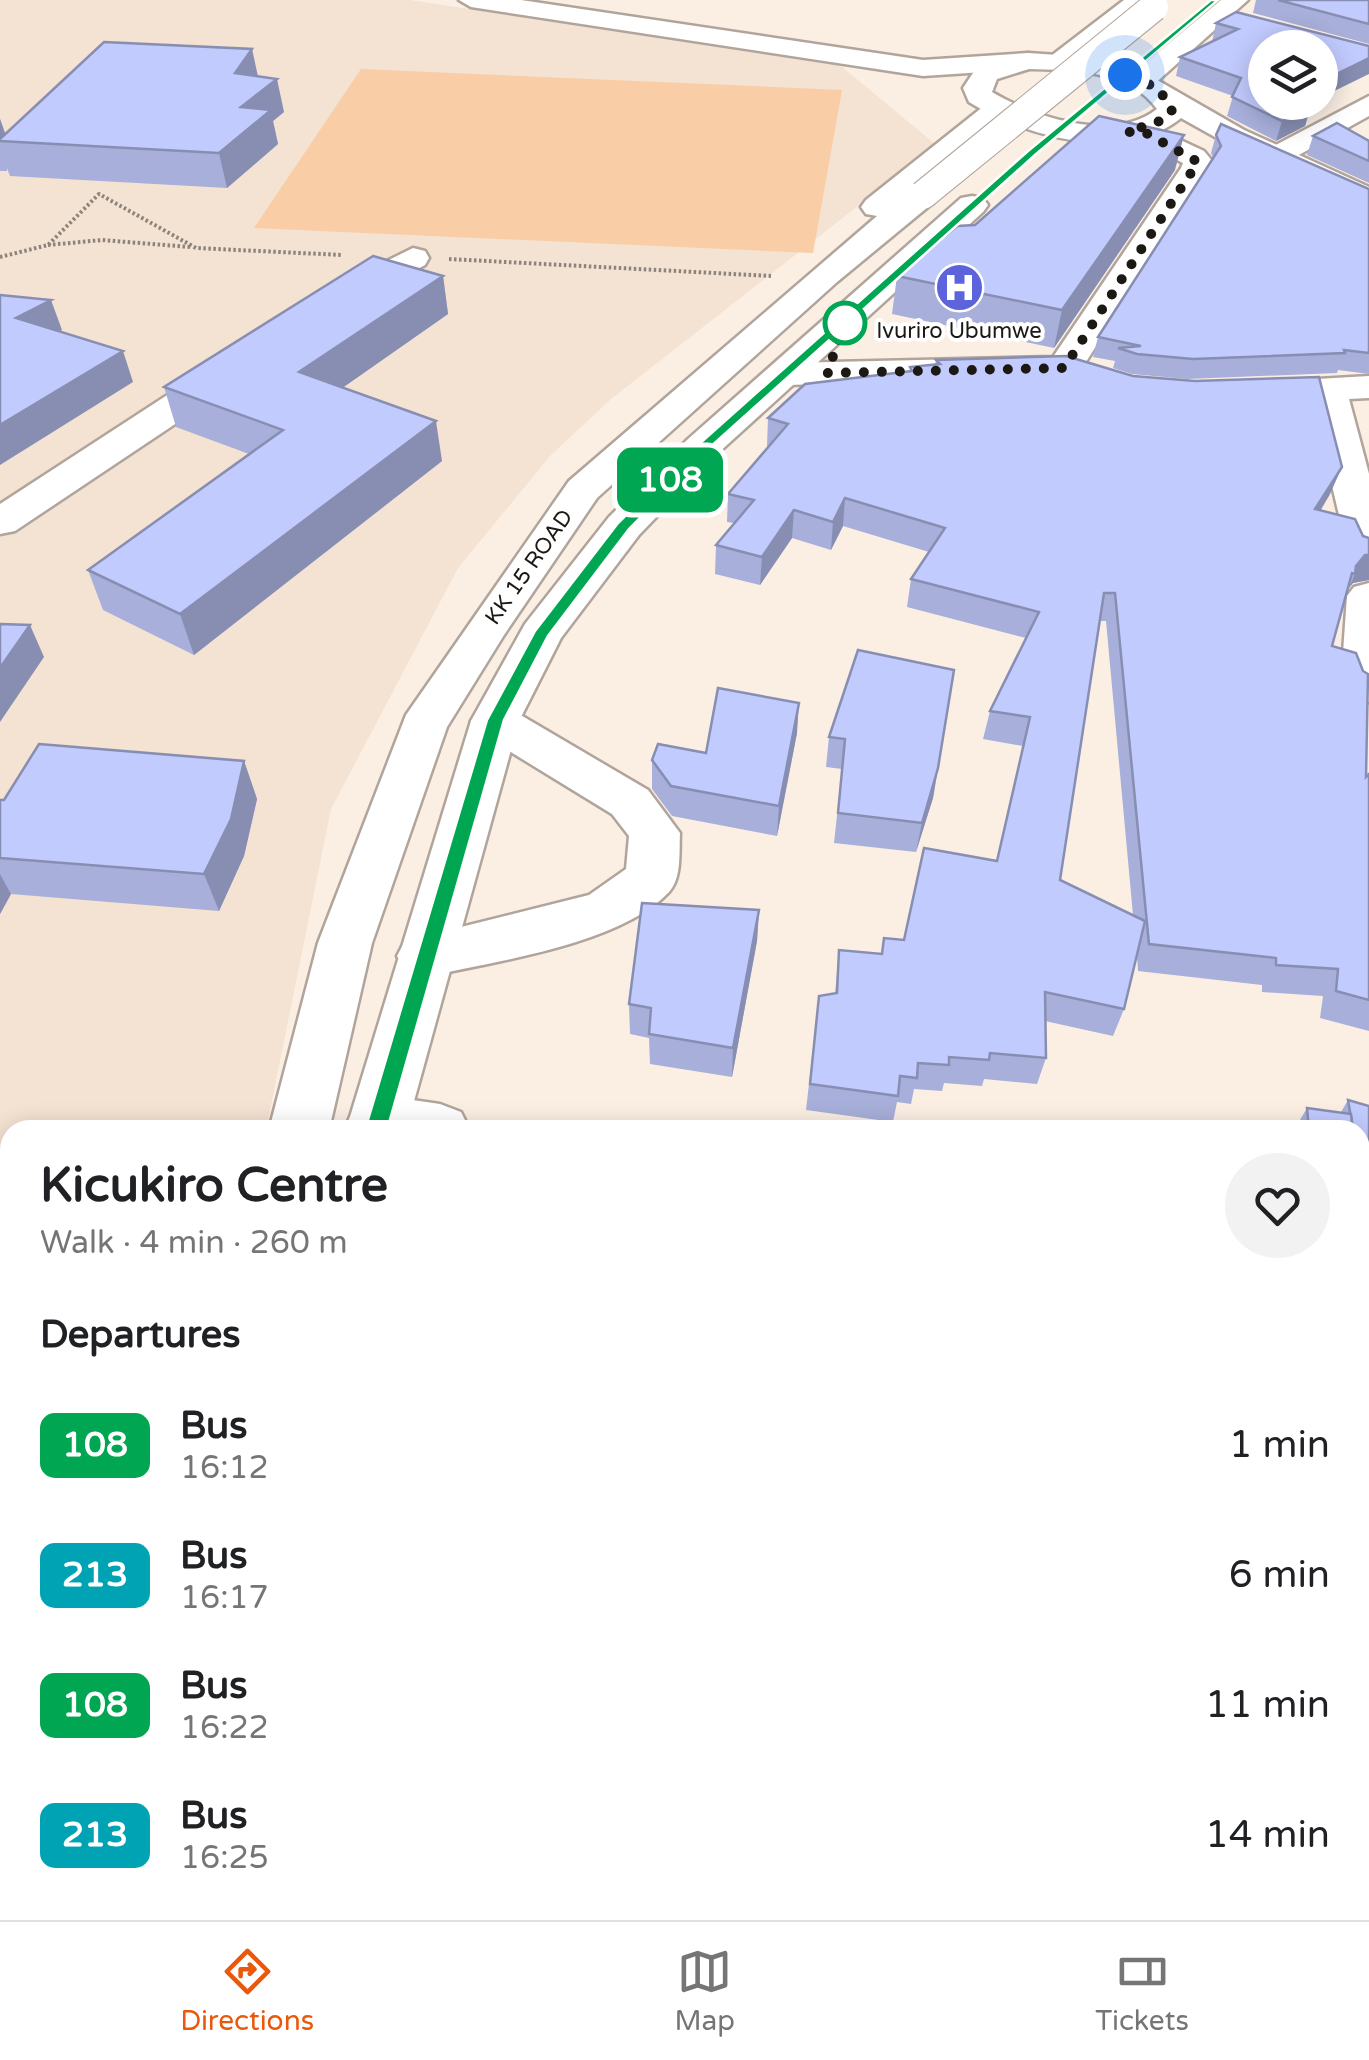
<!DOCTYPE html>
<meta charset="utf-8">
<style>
:root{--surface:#fff;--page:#f2f2f2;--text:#202124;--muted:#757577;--line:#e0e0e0;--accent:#ea580c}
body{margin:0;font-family:"Varela Round",sans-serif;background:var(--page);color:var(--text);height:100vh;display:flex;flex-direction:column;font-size:38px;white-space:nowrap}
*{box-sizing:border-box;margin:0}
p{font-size:32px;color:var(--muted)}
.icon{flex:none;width:55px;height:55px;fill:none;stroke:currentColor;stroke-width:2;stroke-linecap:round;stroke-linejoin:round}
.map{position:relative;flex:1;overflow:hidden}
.panel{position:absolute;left:0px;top:1120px;width:1370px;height:800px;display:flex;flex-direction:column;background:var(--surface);border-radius:30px 30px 0 0;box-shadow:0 5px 25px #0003}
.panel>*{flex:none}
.badge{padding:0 20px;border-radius:15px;font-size:35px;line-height:65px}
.tools{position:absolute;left:1248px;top:30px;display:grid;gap:20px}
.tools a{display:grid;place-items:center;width:90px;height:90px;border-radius:50%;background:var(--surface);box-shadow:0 5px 25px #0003;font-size:50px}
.you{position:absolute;width:50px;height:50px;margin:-25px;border:8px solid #fff;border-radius:50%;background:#1a73e8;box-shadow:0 0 0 15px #1a73e833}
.map>.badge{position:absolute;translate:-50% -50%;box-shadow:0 0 0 5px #fff}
h2{padding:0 40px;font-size:38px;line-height:90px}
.round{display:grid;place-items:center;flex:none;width:105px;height:105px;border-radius:52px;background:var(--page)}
.headline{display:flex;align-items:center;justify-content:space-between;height:170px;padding:0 40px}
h1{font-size:48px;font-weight:700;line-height:75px}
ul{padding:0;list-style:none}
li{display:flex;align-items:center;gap:30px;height:130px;padding:0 40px}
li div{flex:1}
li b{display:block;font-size:38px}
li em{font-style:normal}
li .badge{min-width:110px;font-weight:700;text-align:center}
.tab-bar{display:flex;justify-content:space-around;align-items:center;height:140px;border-top:2px solid var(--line);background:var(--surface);font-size:28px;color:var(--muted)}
.tab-bar a{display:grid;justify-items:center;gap:5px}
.tab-bar .active{color:var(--accent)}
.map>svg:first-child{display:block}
.built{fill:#f4e2d2}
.green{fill:#f9cda6}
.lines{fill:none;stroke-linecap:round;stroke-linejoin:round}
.minor-casing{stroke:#b1a59b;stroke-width:5}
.major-casing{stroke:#b1a59b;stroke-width:5}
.highway-casing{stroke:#b1a59b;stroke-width:5}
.path{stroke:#8c847c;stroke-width:4;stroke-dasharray:2.5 2.5;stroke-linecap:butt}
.minor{fill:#fff;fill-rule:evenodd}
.major{fill:#fff;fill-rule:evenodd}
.highway{fill:#fff;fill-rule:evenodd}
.highway-bridge-casing{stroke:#b1a59b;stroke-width:30;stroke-linecap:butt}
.highway-bridge{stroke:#fff;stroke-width:28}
.wall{fill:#a7afda;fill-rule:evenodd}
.shaded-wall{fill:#888eb2}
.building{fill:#c2cbfe;stroke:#888eb2;stroke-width:2.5}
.line{fill:#00a651;stroke:#fff;stroke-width:2.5}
.walk{stroke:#1c1814;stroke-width:10;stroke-dasharray:0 18}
.stop-dot{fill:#fff;stroke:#00a651;stroke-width:5}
.labels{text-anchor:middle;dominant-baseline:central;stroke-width:8;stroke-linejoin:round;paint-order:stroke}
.far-poi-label{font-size:22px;fill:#1c1814;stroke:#fff}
.far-street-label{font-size:22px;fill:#1c1814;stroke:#fff}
</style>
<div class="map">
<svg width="1369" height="1920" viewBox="0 0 1369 1920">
<rect width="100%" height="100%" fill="#fbefe4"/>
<polygon class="built" points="0,0 410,0 841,66 936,145 611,399 550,456 458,568 331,809 266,1130 10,1130 10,1910 108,1910 106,1920 0,1920"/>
<polygon class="green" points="361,69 842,90 813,253 254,228"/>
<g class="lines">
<defs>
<g id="minor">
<polygon points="459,0 521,0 923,60 1028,53 1041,61 1028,69 923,76 471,7"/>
<polygon points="1369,96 1369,116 1288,161 1268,161 1263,155 1268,149"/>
<polygon points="1144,123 1204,151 1213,162 1077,376 788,385 775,382 770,374 775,366 788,363 1053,357 1181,168 1183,163 1134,138 1130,132 1134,126"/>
<polygon points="413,248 425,251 429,258 425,265 348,306 336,309 324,306 319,299 324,292"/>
<polygon points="231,359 244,362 249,370 244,378 15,531 0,534 0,504 218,362"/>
<polygon points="1369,376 1369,398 1349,399 1369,474 1369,566 1354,562 1348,553 1312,401 1248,405 1235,402 1229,394 1235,386 1248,383"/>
<polygon points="1369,583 1369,702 1353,698 1342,667 1347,596 1354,587"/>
<path d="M495,705L512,710L648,790L680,833C679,852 682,878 669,892C621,944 493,962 424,977L405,971L397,956L405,941L589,895L626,869L629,836L612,814L478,732L471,721L478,710Z"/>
<polygon points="378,1095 440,1104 461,1112 470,1130 352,1130 348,1121 357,1103"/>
<polygon points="0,1230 10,1233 10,1291 0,1288"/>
<polygon points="1360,1651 1369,1652 1369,1730 1360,1729"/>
</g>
<path id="major" d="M1028,53L1088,57L1138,69L1244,130L1369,187V208L1224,142L1181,118C1124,164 1026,137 969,102L963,88L977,67ZM1029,69C1072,70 1130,70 1157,109C1113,144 1034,117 992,92L997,79Z"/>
<g id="highway">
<polygon points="1124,0 1152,0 1069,68 1051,68 1047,62 1051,56"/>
<polygon points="1221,0 1248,0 1151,87 1131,87 1127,81 1131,75"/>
<polygon points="999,100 1013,108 1009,114 921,186 934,188 938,195 934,202 837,282 597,498 504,635 447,727 372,943 329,1130 269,1130 318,943 406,715 569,481 877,216 866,214 861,207 866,200 989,102"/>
<polygon points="972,196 983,198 988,205 983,212 716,455 639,535 561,638 519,721 406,1130 346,1130 471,721 525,624 609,517 688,439 961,198"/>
<polygon points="105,1910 189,1910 188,1920 102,1920"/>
<polygon points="207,1910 291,1910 290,1920 204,1920"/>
</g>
</defs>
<use href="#minor" class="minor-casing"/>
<use href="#major" class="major-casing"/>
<use href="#highway" class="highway-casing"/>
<g class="path">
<polyline points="48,245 102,240 190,247"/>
<polyline points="0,257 48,245 99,194 196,248 342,255"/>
<polyline points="449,259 771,276"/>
</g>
<use href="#minor" class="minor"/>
<use href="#major" class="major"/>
<use href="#highway" class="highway"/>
<defs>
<polyline id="highway-bridge" points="923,195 1154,7"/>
</defs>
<use href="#highway-bridge" class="highway-bridge-casing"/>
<use href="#highway-bridge" class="highway-bridge"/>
</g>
<g class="wall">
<polygon points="1256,0 1369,0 1369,44 1253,13"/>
<polygon points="1236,12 1307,104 1311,106 1305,126 1276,141 1227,116 1233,96 1176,76 1180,57 1212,42 1216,23"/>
<polygon points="257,76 284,112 273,121 278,144 227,188 10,176 7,168 7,171 0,171 0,119 5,134"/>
<polygon points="1216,135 1369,189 1369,374 1338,370 1337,373 1187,379 1132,374 1113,368 1115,361 1093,357 1098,337 1213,158 1211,153"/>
<polygon points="1313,136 1369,141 1369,183 1307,155"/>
<polygon points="1175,170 1054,348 892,314 897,276 975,225"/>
<polygon points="443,276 448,314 342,388 442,461 194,655 103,610 88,570 249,454 176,427 164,387"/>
<path d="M936,360L1330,494L1321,510L1363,536L1369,538V580L1353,583L1349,588L1345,597L1332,646L1366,777L1369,774V1031L1320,1018L1323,996L1262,992V985L1138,971L1137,956L1124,1009L1113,1036L1045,1021L1046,1058L1037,1084L984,1079L982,1086L944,1083L942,1091L914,1089L911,1104L897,1102L893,1122L806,1110L819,996L835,994L839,950L882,954L904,940L997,861L1023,746L983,739L990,711L1026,638L907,607L911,579L929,552L843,526L831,550L792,538L760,585L715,574L716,545L734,523L727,522L728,494L768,446H767L768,418L910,371V367L935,365ZM1100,621H1106L1133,915L1060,880Z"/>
<polygon points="858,650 938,768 933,798 916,852 834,843 842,769 826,767 829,737"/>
<polygon points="797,733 777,836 672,816 652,789 652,760 706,753"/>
<polygon points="244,761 257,799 244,856 219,911 11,894 0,914 0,800"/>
<polygon points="759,910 757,941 732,1077 650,1064 649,1038 630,1034 629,1004"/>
<polygon points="1348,1100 1369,1106 1369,1161 1360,1160 1360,1130 1294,1130 1307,1108 1341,1112"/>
<polygon points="1360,1180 1367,1231 1369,1231 1369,1408 1363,1408 1360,1411"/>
<polygon points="1049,1910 1122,1910 1124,1920 1050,1920"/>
<polygon points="1191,1910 1360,1910 1369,1920 1194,1920"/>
</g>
<g class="shaded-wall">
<polygon points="252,49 259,81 235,73"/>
<polygon points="1369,58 1369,74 1320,98 1320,82"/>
<polygon points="277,79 284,112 273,121 278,144 227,188 219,153 241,107"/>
<polygon points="1311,106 1305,126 1276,141 1282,121"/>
<polygon points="0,119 8,141 0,141"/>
<polygon points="1184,135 1175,170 1054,348 1062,310"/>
<polygon points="443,276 448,314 308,412 299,372"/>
<polygon points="51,300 62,330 28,349 16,318"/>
<polygon points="123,351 133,382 0,465 0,425"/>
<polygon points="436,421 442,461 194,655 180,614"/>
<polygon points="1342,467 1330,494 1304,537 1315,509"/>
<polygon points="845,498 843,526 831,550 833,522"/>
<polygon points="794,510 792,538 760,585 762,557"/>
<polygon points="1365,555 1369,555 1369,580 1353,583 1349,588 1355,574 1356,566"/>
<polygon points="30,625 44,657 0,722 0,668"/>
<polygon points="799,703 797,733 777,836 779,806"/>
<polygon points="244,761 257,799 244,856 219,911 204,874"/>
<polygon points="938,768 933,798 916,852 922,823"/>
<polygon points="0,874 11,894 0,914"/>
<polygon points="759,910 757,941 732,1077 733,1048"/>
<polygon points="0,1451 10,1460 10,1539 0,1576"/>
</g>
<g class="building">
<polygon points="1278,0 1369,0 1369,24"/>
<polygon points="1236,12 1369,46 1369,58 1320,82 1320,48 1265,48 1265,102 1304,102 1311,106 1282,121 1232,97 1241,78 1180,57 1238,29 1216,23"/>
<polygon points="104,42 252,49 235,73 277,79 241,107 271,110 219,153 0,141 0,139"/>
<polygon points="1099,116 1184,135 1062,310 897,276 957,226 975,225"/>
<polygon points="1337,123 1369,141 1369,161 1313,136"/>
<polygon points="1221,124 1369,189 1369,353 1344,350 1345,353 1193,359 1137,354 1118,348 1141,346 1098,337 1221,146 1216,135"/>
<polygon points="373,256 443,276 299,372 436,421 180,614 88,570 283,430 164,387"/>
<polygon points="0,295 51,300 16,318 123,351 0,425"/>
<polygon points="1066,356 1133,376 1195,381 1319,377 1342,467 1315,509 1355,519 1363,536 1369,538 1369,555 1365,555 1356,566 1355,574 1352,573 1332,646 1356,653 1363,671 1368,674 1366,777 1369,774 1369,1000 1336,991 1338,969 1276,965 1276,958 1149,944 1115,593 1104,593 1060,880 1145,921 1124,1009 1045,992 1046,1058 990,1053 989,1060 949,1057 949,1065 918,1063 917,1078 900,1076 898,1096 810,1084 819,996 837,993 839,950 882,954 884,938 904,940 924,848 997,861 1030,717 990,711 1039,612 911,579 945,528 845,498 833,522 794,510 762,557 716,545 754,500 728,494 788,424 768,418 805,384 912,371 910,367 940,364 936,360"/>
<polygon points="0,624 30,625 0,668"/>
<polygon points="858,650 954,670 938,768 922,823 838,813 845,739 829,737"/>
<polygon points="718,688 799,703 779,806 671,786 652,760 658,744 706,753"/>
<polygon points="39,744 244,761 231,819 204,874 0,858 0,800 4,800"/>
<polygon points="642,903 759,910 733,1048 649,1034 651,1008 629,1004"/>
<polygon points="1348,1100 1369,1106 1369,1150 1360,1149 1360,1130 1353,1130"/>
<polygon points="1307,1108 1351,1114 1353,1130 1309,1130"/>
<polygon points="1360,1180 1367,1231 1369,1231 1369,1402 1360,1400"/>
<polygon points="1361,1787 1369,1809 1369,1920 1218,1920 1215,1910 1360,1910 1360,1788"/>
<polygon points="1059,1910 1122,1910 1124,1920 1060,1920"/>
</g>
<polygon class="line" points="1211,0 1218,0 1035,155 707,450 629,529 548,636 504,720 387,1130 383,1136 368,1136 365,1130 487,720 535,631 618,523 698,445 1028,151"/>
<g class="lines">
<polyline class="walk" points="845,323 827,373 1064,368 1198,162 1144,132 1127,132 1166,119 1172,110 1158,88 1125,75"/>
</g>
<defs>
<symbol id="hospital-disc" viewBox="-11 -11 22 22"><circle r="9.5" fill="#5c63db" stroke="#fff"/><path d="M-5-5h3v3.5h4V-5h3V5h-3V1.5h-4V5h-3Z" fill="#fff"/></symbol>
</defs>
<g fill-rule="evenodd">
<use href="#hospital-disc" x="932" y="260" width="55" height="55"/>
</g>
<circle class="stop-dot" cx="845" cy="323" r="20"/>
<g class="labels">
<g class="far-poi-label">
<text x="959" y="331">Ivuriro Ubumwe</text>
</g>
<g class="far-street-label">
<text transform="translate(529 567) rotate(-55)">KK 15 ROAD</text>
</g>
</g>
</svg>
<div class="tools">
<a><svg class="icon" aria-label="layers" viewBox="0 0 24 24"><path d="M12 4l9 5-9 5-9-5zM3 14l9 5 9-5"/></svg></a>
</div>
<div class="you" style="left:1125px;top:75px"></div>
<b class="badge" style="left:670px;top:480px;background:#00a651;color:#fff">108</b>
<section class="panel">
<div class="headline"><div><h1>Kicukiro Centre</h1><p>Walk · 4 min · 260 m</p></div><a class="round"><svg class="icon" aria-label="heart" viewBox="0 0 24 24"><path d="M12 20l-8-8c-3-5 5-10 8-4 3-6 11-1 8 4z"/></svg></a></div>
<h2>Departures</h2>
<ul>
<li><span class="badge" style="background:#00a651;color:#fff">108</span><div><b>Bus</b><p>16:12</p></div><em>1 min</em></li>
<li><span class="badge" style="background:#00a3b4;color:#fff">213</span><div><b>Bus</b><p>16:17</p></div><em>6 min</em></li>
<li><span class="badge" style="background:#00a651;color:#fff">108</span><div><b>Bus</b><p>16:22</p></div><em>11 min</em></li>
<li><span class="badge" style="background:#00a3b4;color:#fff">213</span><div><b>Bus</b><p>16:25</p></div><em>14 min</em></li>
</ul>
</section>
</div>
<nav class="tab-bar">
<a class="active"><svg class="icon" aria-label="directions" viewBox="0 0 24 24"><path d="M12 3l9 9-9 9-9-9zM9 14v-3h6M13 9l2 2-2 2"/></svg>Directions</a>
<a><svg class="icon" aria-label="map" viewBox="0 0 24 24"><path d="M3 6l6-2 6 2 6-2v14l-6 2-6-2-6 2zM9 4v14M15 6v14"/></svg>Map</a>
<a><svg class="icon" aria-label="tickets" viewBox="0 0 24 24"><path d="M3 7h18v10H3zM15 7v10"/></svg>Tickets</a>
</nav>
